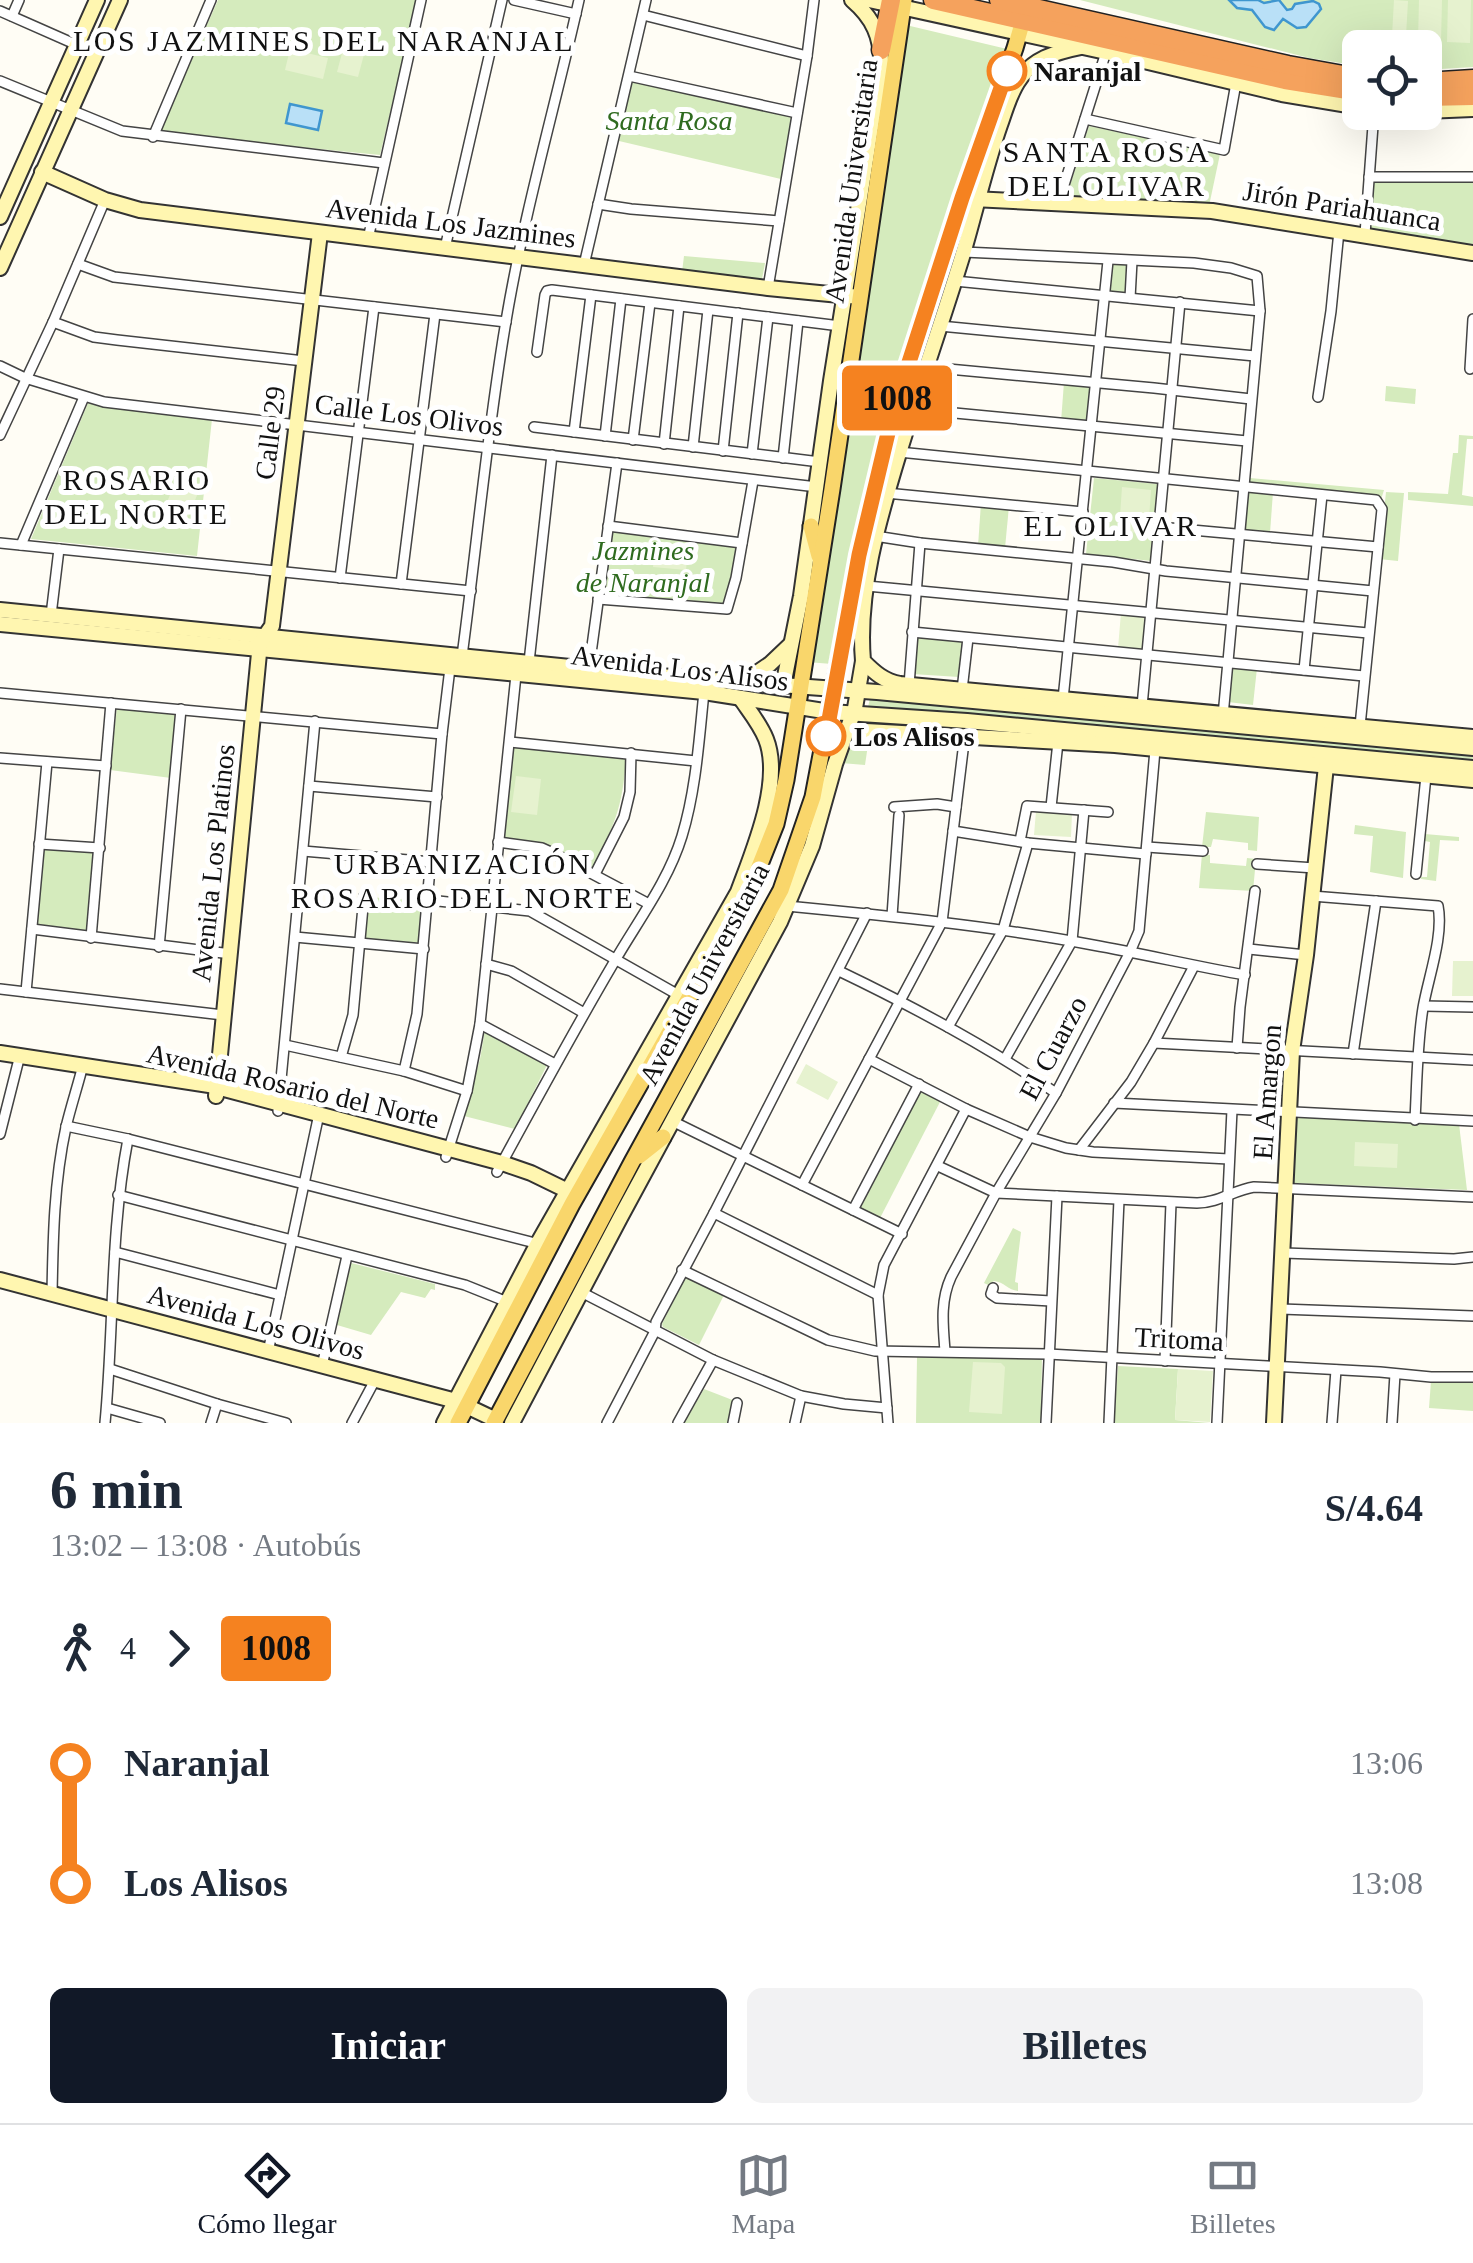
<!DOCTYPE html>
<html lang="es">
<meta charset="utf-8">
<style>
:root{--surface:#fff;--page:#f2f2f3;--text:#1f2937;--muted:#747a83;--line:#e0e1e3;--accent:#111827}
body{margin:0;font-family:Georgia,serif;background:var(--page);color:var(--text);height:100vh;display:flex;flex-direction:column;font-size:38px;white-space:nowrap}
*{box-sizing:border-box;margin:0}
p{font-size:32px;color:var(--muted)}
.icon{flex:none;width:55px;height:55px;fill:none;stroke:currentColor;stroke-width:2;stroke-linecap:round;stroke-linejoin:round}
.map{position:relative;height:1423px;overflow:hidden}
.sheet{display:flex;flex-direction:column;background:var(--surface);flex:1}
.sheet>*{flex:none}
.badge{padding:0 20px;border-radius:8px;font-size:35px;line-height:65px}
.fabs{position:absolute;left:1342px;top:30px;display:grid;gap:20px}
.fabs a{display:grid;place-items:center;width:100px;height:100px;border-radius:15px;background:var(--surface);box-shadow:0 10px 40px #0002;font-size:50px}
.map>.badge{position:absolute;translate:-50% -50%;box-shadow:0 0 0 5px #fff}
.legs{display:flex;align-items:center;gap:15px;height:110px;padding:0 50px;font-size:32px}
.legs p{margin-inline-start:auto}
.headline{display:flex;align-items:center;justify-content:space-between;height:170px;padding:0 50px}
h1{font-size:55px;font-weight:700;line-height:75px}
.cta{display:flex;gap:20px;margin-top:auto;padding:20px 50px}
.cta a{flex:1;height:115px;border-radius:15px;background:var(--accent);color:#fff;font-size:40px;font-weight:700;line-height:115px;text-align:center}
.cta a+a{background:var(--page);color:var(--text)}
ul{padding:0 50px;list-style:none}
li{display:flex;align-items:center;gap:35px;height:120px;font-size:38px}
li i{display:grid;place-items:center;width:15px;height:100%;margin:0 12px;background:currentColor}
li i::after{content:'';width:25px;height:25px;margin:-12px;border:8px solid;border-radius:50%;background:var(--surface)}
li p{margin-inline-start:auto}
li:first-child i{background:linear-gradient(#0000 50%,currentColor 0)}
li:last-child i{background:linear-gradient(currentColor 50%,#0000 0)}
.tab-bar{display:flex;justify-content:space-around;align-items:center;height:140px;border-top:2px solid var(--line);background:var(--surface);font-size:28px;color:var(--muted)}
.tab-bar a{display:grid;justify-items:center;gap:5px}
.tab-bar .current{color:var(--accent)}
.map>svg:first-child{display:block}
.green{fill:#d5ebbd}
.pitch{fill:#e6f2cf}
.water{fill:#b9e0f7;stroke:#3f96cf;stroke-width:2.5}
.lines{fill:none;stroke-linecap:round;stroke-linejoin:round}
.street-casing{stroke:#444;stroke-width:12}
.secondary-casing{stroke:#333;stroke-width:18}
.primary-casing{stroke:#222;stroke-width:19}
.highway-casing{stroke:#222;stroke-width:21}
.street{stroke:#fff;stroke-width:9}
.secondary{stroke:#fff6b0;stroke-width:14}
.primary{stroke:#f9d66b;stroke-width:15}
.highway{stroke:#f5a25d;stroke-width:18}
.line-1-casing{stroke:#fff;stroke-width:22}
.line-1{stroke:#f58220;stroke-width:15}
.stop-1-dot{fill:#fff;stroke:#f58220;stroke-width:5}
.labels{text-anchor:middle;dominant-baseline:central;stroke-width:10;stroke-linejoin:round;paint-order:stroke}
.stop-label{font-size:28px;font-weight:bold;fill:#111;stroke:#fff;text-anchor:start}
.park-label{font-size:28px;font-style:italic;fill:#2f6b1f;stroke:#fff}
.street-label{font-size:28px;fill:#111;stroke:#fff}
.neighbourhood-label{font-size:30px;letter-spacing:2.5px;fill:#111;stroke:#fff}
</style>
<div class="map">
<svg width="1473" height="1423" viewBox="0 0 1473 1423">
<rect width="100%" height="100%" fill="#fffdf5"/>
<g class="green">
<polygon points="218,0 417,0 380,155 159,133"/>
<polygon points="1080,0 1473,0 1473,67 1425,70 1425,48 1360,48 1360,66 1309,58"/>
<polygon points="906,25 1007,49 889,400 832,664 807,662"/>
<polygon points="632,79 791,116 785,180 619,141"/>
<polygon points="1089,126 1220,154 1209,206 1066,198"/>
<polygon points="1473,179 1473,248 1369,231 1372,180"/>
<polygon points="684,256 765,263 762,279 682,272"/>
<polygon points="1110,262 1135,262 1133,295 1108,293"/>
<polygon points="1064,382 1090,384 1087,424 1061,422"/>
<polygon points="1386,386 1416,389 1415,404 1385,401"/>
<polygon points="88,403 103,407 212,419 197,556 31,539"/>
<polygon points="1459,435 1473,436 1473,439 1467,439 1462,495 1473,497 1473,506 1408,500 1408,492 1448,494 1453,453 1458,453"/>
<polygon points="1094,478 1158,484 1152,561 1086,554"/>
<polygon points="1250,478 1384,490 1380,503 1249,488"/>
<polygon points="1246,490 1273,492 1270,533 1243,531"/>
<polygon points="1386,492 1404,493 1398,561 1379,559"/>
<polygon points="981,503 1009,506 1005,548 978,546"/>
<polygon points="611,530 740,545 727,604 720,607 602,594"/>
<polygon points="915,637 963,641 959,677 912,674"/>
<polygon points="1230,665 1257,668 1253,705 1228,702"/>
<polygon points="871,694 1473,752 1473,763 868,707"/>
<polygon points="117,707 177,714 171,778 110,770"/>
<polygon points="852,738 869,738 865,765 841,763"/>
<path d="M512,747L626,757C623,806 615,825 592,868L535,843L502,838Z"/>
<polygon points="1206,812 1259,817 1257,851 1248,850 1248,843 1213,839 1211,847 1202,847"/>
<polygon points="1355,825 1406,832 1403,878 1370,872 1373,836 1354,834"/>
<polygon points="1425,834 1459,837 1459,841 1440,840 1436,881 1421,879 1421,877 1427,877 1430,842 1425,841"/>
<polygon points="42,849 96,851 90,931 36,924"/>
<polygon points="1202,854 1210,855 1210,863 1246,866 1247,858 1256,859 1253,891 1199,888"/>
<polygon points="368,897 424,901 421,943 364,938"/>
<polygon points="485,1030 548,1063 515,1129 464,1116 480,1059"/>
<polygon points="921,1091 941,1100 879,1220 859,1211"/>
<polygon points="1295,1115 1459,1124 1467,1190 1292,1183"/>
<path d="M1013,1228L1021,1232L1015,1282L1018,1283V1291C1008,1290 1004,1282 994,1281L988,1285L984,1283Z"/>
<polygon points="351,1263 435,1284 435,1290 431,1289 425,1298 401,1292 371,1335 337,1325"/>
<polygon points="689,1278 724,1295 699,1345 663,1327 662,1324 684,1280"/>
<polygon points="947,1353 1042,1355 1041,1423 916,1423 917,1357 946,1358"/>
<polygon points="1118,1366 1178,1369 1175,1420 1210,1423 1114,1423"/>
<polygon points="1431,1381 1473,1382 1473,1411 1429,1408"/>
<polygon points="704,1389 735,1401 730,1423 684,1423"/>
</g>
<g class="pitch">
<polygon points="1394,0 1408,1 1406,36 1392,36"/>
<polygon points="1419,0 1442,0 1441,42 1418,41"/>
<polygon points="1448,0 1471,0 1470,43 1447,42"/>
<polygon points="346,38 367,43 358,77 337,72"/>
<polygon points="290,49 328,58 323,79 285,70"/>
<polygon points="178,476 201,486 187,519 164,509"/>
<polygon points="1122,487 1151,490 1148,534 1119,531"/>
<polygon points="655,546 688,549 686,570 653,567"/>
<polygon points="1121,613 1145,616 1142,650 1118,648"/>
<polygon points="516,776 541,779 537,815 511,812"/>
<polygon points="1036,811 1072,813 1071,837 1034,835"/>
<polygon points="1453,961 1473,961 1473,996 1452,996"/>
<polygon points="806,1064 838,1082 828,1100 796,1083"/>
<polygon points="1355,1142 1398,1144 1397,1168 1354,1166"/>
<polygon points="973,1362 1001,1363 1005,1367 1002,1414 969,1412"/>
<polygon points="1178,1369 1213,1371 1210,1422 1175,1420"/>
</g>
<g class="water">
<polygon points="1229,0 1258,0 1264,3 1279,0 1287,10 1292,9 1295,4 1313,1 1319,4 1321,9 1306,27 1297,28 1283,19 1274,30 1265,27 1252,10 1237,8"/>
<polygon points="290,104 322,111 318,130 286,123"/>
</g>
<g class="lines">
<defs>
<g id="street">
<polyline points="514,0 576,14"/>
<polyline points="0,11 77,45"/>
<polyline points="643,15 807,56"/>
<polyline points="12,16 19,0"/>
<polyline points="629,76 797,113"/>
<polyline points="0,81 122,131 384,163"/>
<polyline points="1085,119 1224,150 1236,83"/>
<polyline points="153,137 211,0"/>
<polyline points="1369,177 1473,177"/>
<polyline points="598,204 631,209 779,221"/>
<polyline points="1058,204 1106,52"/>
<polyline points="1365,234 1374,112"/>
<polyline points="368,239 421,0"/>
<polyline points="445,248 502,0"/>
<polyline points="964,252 1194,263 1231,268 1257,276 1260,311 1223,716"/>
<polyline points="78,264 114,277 506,322"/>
<polyline points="584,265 646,0"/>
<polyline points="955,281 1260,311"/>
<polyline points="768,288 807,56 814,0"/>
<polyline points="1130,298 1132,261"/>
<polyline points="53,322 94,337 117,340 304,361"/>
<polyline points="940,326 1255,356"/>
<polyline points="537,352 545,295 547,291 552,290 840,326"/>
<polyline points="0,366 25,378 104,402 817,487"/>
<polyline points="927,367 1154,388 1251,399"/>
<polyline points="1470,369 1473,319"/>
<polyline points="1318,397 1331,311 1339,231"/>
<polyline points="913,409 1247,441"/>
<polyline points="534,427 820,462"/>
<polyline points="574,432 591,295"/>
<polyline points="0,435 53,322 105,200"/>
<polyline points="605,436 621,299"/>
<polyline points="633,440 650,303"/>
<polyline points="664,444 679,306"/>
<polyline points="693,447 708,310"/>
<polyline points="723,451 738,313"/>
<polyline points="899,452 1376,500 1382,509 1360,726"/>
<polyline points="752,454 768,317"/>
<polyline points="783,458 798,321"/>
<polyline points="886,493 1083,512"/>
<polyline points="608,526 742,543"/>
<polyline points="1159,527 1378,547"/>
<polyline points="875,536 920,543 1113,562 1166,571 1373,591"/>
<polyline points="0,543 471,591"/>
<polyline points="21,545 84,397"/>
<polyline points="340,578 374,307"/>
<polyline points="401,584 435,314"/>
<polyline points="867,586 1368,633"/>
<polyline points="598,599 727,609 736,578 753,481"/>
<polyline points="51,615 59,549"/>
<polyline points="912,632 1364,676"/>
<path d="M462,656C477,544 487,432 506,321C524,213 555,107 579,0"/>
<polyline points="529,662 552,455"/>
<polyline points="589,668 617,463"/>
<polyline points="1304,670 1322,495"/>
<polyline points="909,685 920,543"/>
<polyline points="962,690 968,638"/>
<polyline points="0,693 442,734"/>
<polyline points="1063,699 1108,261"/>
<polyline points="1142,706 1180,302"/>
<polyline points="510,742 696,761"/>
<polyline points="0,758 106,766"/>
<polyline points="309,786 437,797"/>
<polyline points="894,807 937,804 956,807"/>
<polyline points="1051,807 1058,742"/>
<polyline points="953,831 1028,843 1146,854"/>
<polyline points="1020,841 1027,806 1108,812"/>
<polyline points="498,842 542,848 553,853 649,904"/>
<polyline points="39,844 100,848"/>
<polyline points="1147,847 1203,851"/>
<polyline points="303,851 432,862"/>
<polyline points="1257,864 1315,868"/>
<polyline points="595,874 624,817 630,792 631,753"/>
<polyline points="1416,874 1426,776"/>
<path d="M1312,896L1438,906C1444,936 1428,978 1423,1008C1417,1045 1417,1083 1415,1120"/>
<polyline points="429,900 530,911 682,997"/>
<path d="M787,906C890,916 992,926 1093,945C1144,954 1194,966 1245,975"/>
<polyline points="892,916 899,815"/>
<polyline points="32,929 223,953"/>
<polyline points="295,937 424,949"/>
<polyline points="91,938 111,703"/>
<polyline points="159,947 181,709"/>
<polyline points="1249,949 1306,955"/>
<polyline points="486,964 511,971 584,1013"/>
<path d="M839,971C914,1007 987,1046 1056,1093"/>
<polyline points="0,989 223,1015"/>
<polyline points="26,992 47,762"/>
<polyline points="1424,1006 1473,1007"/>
<polyline points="480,1024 555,1064"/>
<polyline points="948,1027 1003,930 1028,843"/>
<polyline points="1154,1043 1473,1060"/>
<polyline points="285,1045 404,1071 467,1091"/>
<polyline points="1237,1048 1240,1007 1255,891"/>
<polyline points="1353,1054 1376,901"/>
<polyline points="341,1057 353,1015 364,896"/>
<polyline points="869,1059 966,1109 1030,1137 1066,1148 1093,1152 1229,1159"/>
<polyline points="1005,1059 1072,941 1084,810"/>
<polyline points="404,1071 417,1014 442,734 450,668"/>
<polyline points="1114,1103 1473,1121"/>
<polyline points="278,1111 315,721"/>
<polyline points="672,1121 902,1234"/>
<polyline points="66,1126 128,1139 539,1244"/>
<polyline points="0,1134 20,1055"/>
<polyline points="1079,1150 1131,1082 1154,1043 1194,966"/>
<polyline points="446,1157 467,1091 480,1024 516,675"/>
<path d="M938,1166L996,1193L1197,1203C1218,1203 1234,1190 1254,1187L1473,1197"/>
<path d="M497,1172C535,1102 573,1032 613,964C637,922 668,882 682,836C696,790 699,740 704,692"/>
<polyline points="802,1185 942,922 965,734"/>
<polyline points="118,1195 465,1285 510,1303"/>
<polyline points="853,1210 919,1084"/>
<polyline points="714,1213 878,1295"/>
<polyline points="115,1252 280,1295"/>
<polyline points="1284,1253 1454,1259 1473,1257"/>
<polyline points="682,1270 828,1340 875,1351 1048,1354 1380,1372 1431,1377 1473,1377"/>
<polyline points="993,1288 991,1294 997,1298 1051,1301"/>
<polyline points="581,1292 713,1360 801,1396 844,1404 887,1408"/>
<path d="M52,1294C53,1238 54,1182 66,1127C71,1106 78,1085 83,1065"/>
<polyline points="1281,1309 1473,1316"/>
<path d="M945,1351C943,1325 940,1301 951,1277L996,1193L1056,1093L1130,952L1139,931L1155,750"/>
<polyline points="268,1352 319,1114"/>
<polyline points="1165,1361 1171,1203"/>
<polyline points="322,1366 347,1256"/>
<polyline points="110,1369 217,1404 286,1423"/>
<polyline points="107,1408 160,1423"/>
<path d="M105,1423C114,1328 110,1232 128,1139"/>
<polyline points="211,1423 217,1404"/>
<polyline points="352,1423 375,1380"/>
<polyline points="607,1423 655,1331 656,1322 714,1213 867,913"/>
<polyline points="678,1423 713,1360"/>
<polyline points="733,1423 737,1403"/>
<polyline points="795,1423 801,1396"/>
<polyline points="888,1423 878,1295 884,1265 966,1109"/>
<polyline points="1046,1423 1057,1196"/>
<polyline points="1109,1423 1119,1200"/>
<polyline points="1217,1423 1232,1110"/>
<polyline points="1332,1423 1336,1370"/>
<polyline points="1392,1423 1395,1374"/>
</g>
<g id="secondary">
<polyline points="869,0 1106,52 1282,94 1360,107"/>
<path d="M1081,47C1056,52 1031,59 1017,83C1009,96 1005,111 1000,125C985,168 975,213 962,257C942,322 919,387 899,453C879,519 857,591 863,661C875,673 884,681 900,684L1473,737"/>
<polyline points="1425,111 1473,109"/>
<polyline points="42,172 105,200 140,210 768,288 860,297"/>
<polyline points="973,199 1212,211 1473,253"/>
<polyline points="0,217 97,0"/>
<polyline points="0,268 120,0"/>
<polyline points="0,610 671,677 877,692 1473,748"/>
<polyline points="0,624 704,692 830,712 967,721 1473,768"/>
<polyline points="742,683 770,664 790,645"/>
<path d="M783,686L801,596L831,381L881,65C882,37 873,18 852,0"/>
<polyline points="848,730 1115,745 1473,780"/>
<polyline points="0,1053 209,1085 502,1163 531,1173 568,1191"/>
<polyline points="216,1096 260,643 272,626 320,233"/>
<polyline points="0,1280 456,1401 496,1420"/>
<path d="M444,1423L538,1243L738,892C753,851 783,782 766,739C760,724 750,712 741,699"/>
<polyline points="512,1423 620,1218 780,922 812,846 835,764 855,708 863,661"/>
<polyline points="1274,1423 1292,1051 1306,955 1326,766"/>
</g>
<g id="primary">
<polyline points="811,526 819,556"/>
<polyline points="639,1156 663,1137"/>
<polyline points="458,1423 572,1204 749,892 776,824 786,780 832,489 904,0"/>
<polyline points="494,1423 632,1162 781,890 813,797 859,555 893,411 962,198 1015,48 1026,10"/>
</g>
<g id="highway">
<polyline points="933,0 1285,80 1360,92"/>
<polyline points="999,0 1288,65 1360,78"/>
<polyline points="881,50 891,0"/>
<polyline points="1425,82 1473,79"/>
<polyline points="1425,97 1473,96"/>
</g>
</defs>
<use href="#street" class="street-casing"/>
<use href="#secondary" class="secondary-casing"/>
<use href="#primary" class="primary-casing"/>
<use href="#highway" class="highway-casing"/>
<use href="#street" class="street"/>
<use href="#secondary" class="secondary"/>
<use href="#primary" class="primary"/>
<use href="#highway" class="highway"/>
</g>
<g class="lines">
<defs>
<polyline id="line-1" points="826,736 859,555 893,412 962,198 1007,71"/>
</defs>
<use href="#line-1" class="line-1-casing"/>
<use href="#line-1" class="line-1"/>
</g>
<g class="stop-1-dot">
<circle cx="1007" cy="71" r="18"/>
<circle cx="826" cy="736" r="18"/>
</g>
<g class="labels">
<g class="stop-label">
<text x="1034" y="71">Naranjal</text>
<text x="854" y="736">Los Alisos</text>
</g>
<g class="park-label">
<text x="669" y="120">Santa Rosa</text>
<text x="643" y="550">Jazmines<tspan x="643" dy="32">de Naranjal</tspan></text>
</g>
<g class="street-label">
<text transform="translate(851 181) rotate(-82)">Avenida Universitaria</text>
<text transform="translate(1342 206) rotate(9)">Jirón Pariahuanca</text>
<text transform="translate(451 223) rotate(7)">Avenida Los Jazmines</text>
<text transform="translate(409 415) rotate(7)">Calle Los Olivos</text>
<text transform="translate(270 433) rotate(-83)">Calle 29</text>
<text transform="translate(680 668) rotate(7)">Avenida Los Alisos</text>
<text transform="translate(213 863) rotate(-84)">Avenida Los Platinos</text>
<text transform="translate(704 974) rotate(-62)">Avenida Universitaria</text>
<text transform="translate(1053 1048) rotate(-62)">El Cuarzo</text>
<text transform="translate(293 1086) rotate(13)">Avenida Rosario del Norte</text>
<text transform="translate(1267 1092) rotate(-86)">El Amargon</text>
<text transform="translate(256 1322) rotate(15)">Avenida Los Olivos</text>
<text transform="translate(1179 1339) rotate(3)">Tritoma</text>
</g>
<g class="neighbourhood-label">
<text x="324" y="40">LOS JAZMINES DEL NARANJAL</text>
<text x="1107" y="151">SANTA ROSA<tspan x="1107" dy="34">DEL OLIVAR</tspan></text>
<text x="137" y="479">ROSARIO<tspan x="137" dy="34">DEL NORTE</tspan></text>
<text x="1111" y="525">EL OLIVAR</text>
<text x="463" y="863">URBANIZACIÓN<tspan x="463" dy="34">ROSARIO DEL NORTE</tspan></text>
</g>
</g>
</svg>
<div class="fabs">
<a><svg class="icon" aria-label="locate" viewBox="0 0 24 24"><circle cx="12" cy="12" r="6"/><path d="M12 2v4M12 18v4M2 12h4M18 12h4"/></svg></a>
</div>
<b class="badge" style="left:897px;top:398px;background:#f58220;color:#111">1008</b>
</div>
<section class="sheet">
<div class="headline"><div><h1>6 min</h1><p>13:02 – 13:08 · Autobús</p></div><b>S/4.64</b></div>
<div class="legs"><svg class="icon" aria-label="walk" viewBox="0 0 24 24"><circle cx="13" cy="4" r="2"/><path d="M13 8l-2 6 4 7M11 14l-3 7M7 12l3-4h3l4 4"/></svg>4<svg class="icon" aria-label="forward" viewBox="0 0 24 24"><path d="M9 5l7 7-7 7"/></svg><b class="badge" style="background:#f58220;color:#111">1008</b></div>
<ul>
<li><i style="color:#f58220"></i><b>Naranjal</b><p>13:06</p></li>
<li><i style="color:#f58220"></i><b>Los Alisos</b><p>13:08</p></li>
</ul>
<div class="cta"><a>Iniciar</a><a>Billetes</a></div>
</section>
<nav class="tab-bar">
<a class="current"><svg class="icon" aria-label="directions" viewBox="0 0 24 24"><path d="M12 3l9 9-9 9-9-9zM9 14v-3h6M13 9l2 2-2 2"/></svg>Cómo llegar</a>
<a><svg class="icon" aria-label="map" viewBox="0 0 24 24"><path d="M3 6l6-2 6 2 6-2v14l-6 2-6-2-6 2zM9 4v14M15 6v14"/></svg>Mapa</a>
<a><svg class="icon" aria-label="tickets" viewBox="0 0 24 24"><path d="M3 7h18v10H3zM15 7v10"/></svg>Billetes</a>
</nav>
